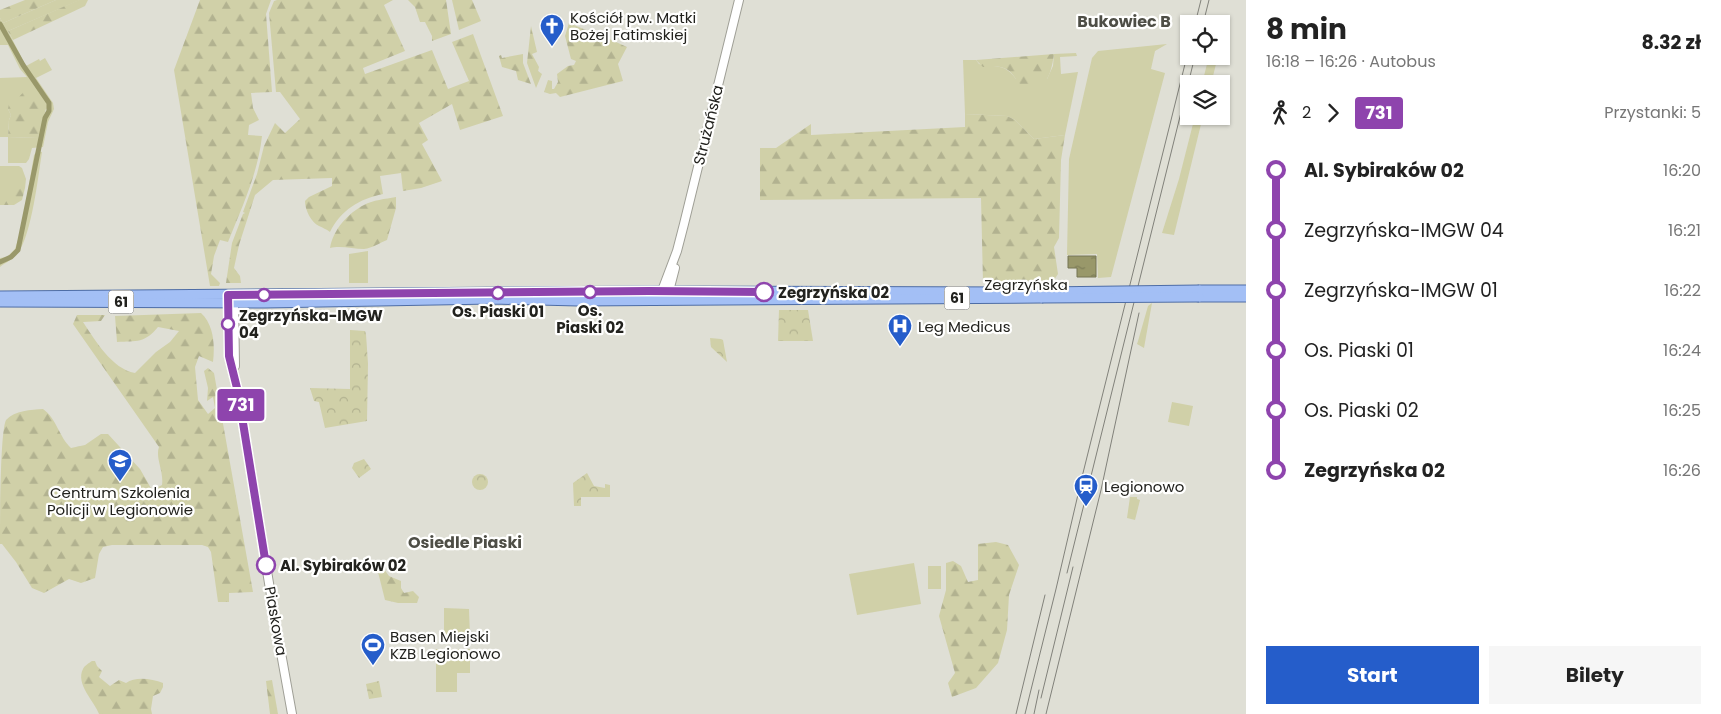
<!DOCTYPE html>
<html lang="pl">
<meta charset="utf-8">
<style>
:root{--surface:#fff;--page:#f6f6f6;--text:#222;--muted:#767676;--accent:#255dca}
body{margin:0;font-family:Poppins,sans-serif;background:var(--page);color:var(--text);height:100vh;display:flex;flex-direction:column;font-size:19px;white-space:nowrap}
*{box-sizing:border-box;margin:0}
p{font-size:16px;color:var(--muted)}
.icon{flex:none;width:28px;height:28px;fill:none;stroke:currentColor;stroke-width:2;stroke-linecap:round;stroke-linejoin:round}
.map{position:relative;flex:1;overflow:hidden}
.panel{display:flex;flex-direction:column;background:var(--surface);width:475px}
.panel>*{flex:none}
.badge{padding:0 10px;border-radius:4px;font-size:18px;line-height:32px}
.buttons{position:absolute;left:1180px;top:15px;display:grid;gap:10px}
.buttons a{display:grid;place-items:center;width:50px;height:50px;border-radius:0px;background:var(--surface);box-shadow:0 1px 4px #0004;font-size:25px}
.map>.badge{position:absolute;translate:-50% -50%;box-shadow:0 0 0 2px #fff}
.legs{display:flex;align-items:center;gap:8px;height:55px;padding:0 20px;font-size:16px}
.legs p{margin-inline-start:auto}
.summary{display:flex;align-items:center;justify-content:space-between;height:85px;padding:0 20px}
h1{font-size:28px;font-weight:700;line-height:38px}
.action{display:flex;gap:10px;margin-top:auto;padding:10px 20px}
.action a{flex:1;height:58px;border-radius:0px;background:var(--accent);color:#fff;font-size:20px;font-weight:700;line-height:58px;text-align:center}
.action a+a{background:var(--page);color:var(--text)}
ul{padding:0 20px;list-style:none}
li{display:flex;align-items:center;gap:18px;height:60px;font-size:19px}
li i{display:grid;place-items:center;width:8px;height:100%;margin:0 6px;background:currentColor}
li i::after{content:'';width:12px;height:12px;margin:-6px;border:4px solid;border-radius:50%;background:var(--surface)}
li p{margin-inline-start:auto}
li:first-child i{background:linear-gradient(#0000 50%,currentColor 0)}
li:last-child i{background:linear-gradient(currentColor 50%,#0000 0)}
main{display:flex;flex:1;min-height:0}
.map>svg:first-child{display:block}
.green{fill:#d0d0a8;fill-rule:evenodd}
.forest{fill:url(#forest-firs)}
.park{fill:url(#park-crowns)}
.water{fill:url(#water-ripples);stroke:#757553}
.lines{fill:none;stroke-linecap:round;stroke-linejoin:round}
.canal{stroke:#99986a;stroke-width:5}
.secondary-casing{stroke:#9f9f96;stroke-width:10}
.primary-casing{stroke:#4e6da6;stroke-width:11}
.secondary{stroke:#fff;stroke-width:8}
.primary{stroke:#a3bff5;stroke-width:9}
.rail{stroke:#81817a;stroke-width:1}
.primary-bridge-casing{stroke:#4e6da6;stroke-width:11;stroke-linecap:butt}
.primary-bridge{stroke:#a3bff5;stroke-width:9}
.line-1-casing{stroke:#fff;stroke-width:11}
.line-1{stroke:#8e44ad;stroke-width:8}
.stop-1-dot{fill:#fff;stroke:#8e44ad;stroke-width:2.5}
.labels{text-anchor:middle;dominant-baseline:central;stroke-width:4.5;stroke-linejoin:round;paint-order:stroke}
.shield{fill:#fffffe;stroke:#646461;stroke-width:1}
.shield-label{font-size:14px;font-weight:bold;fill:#22221e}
.poi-label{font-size:15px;fill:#22221e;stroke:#fffffe;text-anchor:start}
.street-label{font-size:15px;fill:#22221e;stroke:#fffffe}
.stop-label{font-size:15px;font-weight:bold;fill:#22221e;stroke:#fffffe;text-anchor:start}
.neighbourhood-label{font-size:16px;font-weight:bold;fill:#4e4e46;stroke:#fffffe}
</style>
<main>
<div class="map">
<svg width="1246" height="714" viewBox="0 0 1246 714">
<defs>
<pattern id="forest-firs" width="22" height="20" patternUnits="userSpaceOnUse" patternTransform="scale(1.25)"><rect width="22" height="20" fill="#d0d0a8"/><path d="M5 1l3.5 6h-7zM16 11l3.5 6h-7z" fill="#b2b290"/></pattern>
<pattern id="park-crowns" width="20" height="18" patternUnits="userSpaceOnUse" patternTransform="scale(1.25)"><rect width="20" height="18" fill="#d0d0a8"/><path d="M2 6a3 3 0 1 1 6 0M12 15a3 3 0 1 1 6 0" fill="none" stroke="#b2b290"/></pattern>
<pattern id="water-ripples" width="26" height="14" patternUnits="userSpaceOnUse" patternTransform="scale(1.25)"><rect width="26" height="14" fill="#99986a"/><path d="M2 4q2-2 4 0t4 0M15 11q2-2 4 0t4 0" fill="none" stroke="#7c7c57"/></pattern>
</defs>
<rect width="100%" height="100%" fill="#dfdfd5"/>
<g class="green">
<path d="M56,0H80L8,31L26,66L39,59L40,61L45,58L52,70L36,78L53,103L54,109L48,122L43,147L32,148L29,159L26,163H8V137H0V78L27,77L20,69L8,45H0V18L3,23ZM21,96L47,109L41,121L38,138L8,137L9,120L11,115L8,109Z"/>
<polygon points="1167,44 1155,51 1151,69 1165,73 1111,277 1098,278 1097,254 1067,255 1069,159 1092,58 1098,51"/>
<path d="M1076,53L1077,56L1060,57L1061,74L1078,72L1065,135L1034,139L1015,120L1007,116L965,114L963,60H976L979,64C996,68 1005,63 1016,79H1047L1053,66L1054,54Z"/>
<polygon points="1209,56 1218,56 1211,84 1202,84"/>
<polygon points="1195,116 1203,116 1174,235 1162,233 1179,179"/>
<path d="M37,151L42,152C38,177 32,233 18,253C13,260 6,262 0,267V258L7,257L15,249L21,231L34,155Z"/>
<polygon points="0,166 19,166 22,168 26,179 25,188 0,188"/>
<polygon points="368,251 368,283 349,283 349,254"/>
<polygon points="1152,303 1144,348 1137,344 1138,341 1148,306"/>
<polygon points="270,311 312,311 312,315 276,315 276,319 270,319"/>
<polygon points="1172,402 1193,406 1189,426 1168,422"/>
<polygon points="1130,497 1137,497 1137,499 1140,500 1135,520 1127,518"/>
<polygon points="914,563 921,604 857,615 849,574"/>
<rect x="928" y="566" width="13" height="23"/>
<polygon points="444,608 469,609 470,637 444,636"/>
<polygon points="436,649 470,649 470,673 457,673 457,692 436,692"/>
</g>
<g class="forest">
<polygon points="25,0 56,0 3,23 0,18 0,10"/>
<polygon points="79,0 88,0 85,6 13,40 8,31"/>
<path d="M200,0H271L266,14L272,92L251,93L253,108L259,120L249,125L248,135L262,136C258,173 242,207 228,242L220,240L214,256L211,274L220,283L219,286H210L174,70Z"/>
<path d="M277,0H393L384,5L405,51L363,68L365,74L432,50L448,89L469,81L452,42L473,34L503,116L460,130L452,104L419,123L428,140L422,144L442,181L421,188L403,191L401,173L380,176L383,194C359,199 341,210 330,232C326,229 323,228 319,226C311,222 305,210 305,201L309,197L332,186V178L273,180L255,195L239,245L234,268L240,276L241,283H226L232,243L243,214L245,213L243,212L257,174L264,146L275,123L285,133L300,119L280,92H276L269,13L274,1Z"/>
<polygon points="408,0 446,0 451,34 432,41 432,36 425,22 420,22 415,7"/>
<polygon points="452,0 472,0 481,21 459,30"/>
<polygon points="569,23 586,30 591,42 596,33 627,47 618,64 623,81 560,97 556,93 550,94 544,92 548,80 552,81 552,89 554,89 558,82 557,74 568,66 574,65 576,61 571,59 565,36"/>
<polygon points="531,26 537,52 532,54 539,67 538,71 542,74 536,88 527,63"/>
<polygon points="523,54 523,63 531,84 518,80 516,71 502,67 499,56 501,55 502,58"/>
<path d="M1054,54C1052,67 1049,87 1033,88C1029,89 1026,88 1022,86C1016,81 1013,72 1006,69C998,65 991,67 983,67L976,60Z"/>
<path d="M33,86L47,105L38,138L8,137L9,120L11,115L8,109L9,104C21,99 21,90 33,86Z"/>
<polygon points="965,114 1007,116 1015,120 1034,139 1065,135 1061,160 1059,238 1054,247 1058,274 1054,280 983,282 981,198 760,200 760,148 776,148 811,124 811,135 965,127"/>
<polygon points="0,188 25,188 22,200 14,205 0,205"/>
<path d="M396,197V208L387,240C379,243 373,248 364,249C353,249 340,245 330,248C333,230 348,213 364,205C373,200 385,199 396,197Z"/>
<path d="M201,313C214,325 215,345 213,362L199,356L195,367L198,400L208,414L215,408L213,397L207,401L208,388L204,371L208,368L214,373L253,592L229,593V602H218L211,552L208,547L202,545H112L103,547L99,554L95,578L81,583L69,579L44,593L32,588L16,562L2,544H0C0,523 0,432 6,420C15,410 31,410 43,409C57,419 59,437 71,448L85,445L101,434H108L140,469L152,490L162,485C164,471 155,458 159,447L73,324L77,315H105L101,321L83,322C95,340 112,369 135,373L156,352L170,342L179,331L158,327C145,343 137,341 117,342L115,316Z"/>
<polygon points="996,542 1008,545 1019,565 1009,595 1007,630 998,663 976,688 952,697 948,683 955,673 939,616 946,590 946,563 953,561 961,566 968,582 978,580 978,544"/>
<polygon points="384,569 389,576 401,581 401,588 404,593 413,591 419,597 417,603 398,603 385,600 378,572"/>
<path d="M92,661H95L97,666L102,671L99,677L110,686L119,680L126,683C136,676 152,679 163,683V687L160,693L153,696L151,709L152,714H99C95,702 75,684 83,669C84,666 89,663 92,661Z"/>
<polygon points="272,680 278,714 270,714 266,681"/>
</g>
<g class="park">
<polygon points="779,310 808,310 813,341 778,341"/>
<polygon points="350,330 365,331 366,334 368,364 367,421 325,428 319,402 314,401 310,388 350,389"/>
<polygon points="710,338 721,339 723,340 727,362 711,347"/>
<polygon points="364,459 371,469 359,478 352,468 354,463"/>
<polygon points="587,473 594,486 605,488 605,484 610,485 610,497 581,497 581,506 574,506 573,483"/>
<circle cx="480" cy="482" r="8"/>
<polygon points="379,681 382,697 369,699 366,684"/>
</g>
<polygon class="water" points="1068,256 1096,256 1096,277 1077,277 1077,268 1068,268"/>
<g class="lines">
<polyline class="canal" points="0,24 23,65 49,103 49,111 45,118 18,250 11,257 0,262"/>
<defs>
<g id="secondary">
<polyline points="668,295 675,268"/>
<polyline points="660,296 677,251 684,224 739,0"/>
<polyline points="234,298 235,366"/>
<polyline points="228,299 229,356 238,392 274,614 292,714"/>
</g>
<g id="primary">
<polyline points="1199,290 1246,290"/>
<polyline points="0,296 649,291 1042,292"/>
<polyline points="1199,297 1246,297"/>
<polyline points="0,302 265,303 493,299 578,301 1042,298"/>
</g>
</defs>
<use href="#secondary" class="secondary-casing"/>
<use href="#primary" class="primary-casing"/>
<use href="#secondary" class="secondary"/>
<use href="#primary" class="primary"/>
<g class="rail">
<polyline points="1195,24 1201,0"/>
<polyline points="1203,24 1209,0"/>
<polyline points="1067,573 1195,56"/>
<polyline points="1041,698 1073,567"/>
<polyline points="1016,714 1045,595"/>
<polyline points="1025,714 1056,589 1083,473 1189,48"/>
<polyline points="1034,714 1039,690"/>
<polyline points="1046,714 1101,490 1139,313"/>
</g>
<defs>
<g id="primary-bridge">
<polyline points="1042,292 1199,290"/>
<polyline points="1042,298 1199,297"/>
</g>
</defs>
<use href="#primary-bridge" class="primary-bridge-casing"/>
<use href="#primary-bridge" class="primary-bridge"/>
</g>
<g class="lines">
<defs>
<polyline id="line-1" points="266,565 238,392 229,356 228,295 649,291 764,292"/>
</defs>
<use href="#line-1" class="line-1-casing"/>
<use href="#line-1" class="line-1"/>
</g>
<defs>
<symbol id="church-pin" viewBox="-11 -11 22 30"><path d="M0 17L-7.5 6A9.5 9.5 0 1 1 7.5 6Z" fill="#255dca" stroke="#fffffe"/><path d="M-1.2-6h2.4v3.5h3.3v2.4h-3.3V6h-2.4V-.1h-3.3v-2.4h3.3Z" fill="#fff"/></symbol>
<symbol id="hospital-pin" viewBox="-11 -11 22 30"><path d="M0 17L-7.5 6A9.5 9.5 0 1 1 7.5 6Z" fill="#255dca" stroke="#fffffe"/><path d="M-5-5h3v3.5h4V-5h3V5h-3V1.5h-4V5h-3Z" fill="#fff"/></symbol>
<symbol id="university-pin" viewBox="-11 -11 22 30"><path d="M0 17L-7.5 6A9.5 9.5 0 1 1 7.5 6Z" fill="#255dca" stroke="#fffffe"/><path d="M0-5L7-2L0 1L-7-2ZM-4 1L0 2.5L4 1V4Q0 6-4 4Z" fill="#fff"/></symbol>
<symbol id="station-pin" viewBox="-11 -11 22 30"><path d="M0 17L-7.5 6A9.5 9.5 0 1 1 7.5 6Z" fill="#255dca" stroke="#fffffe"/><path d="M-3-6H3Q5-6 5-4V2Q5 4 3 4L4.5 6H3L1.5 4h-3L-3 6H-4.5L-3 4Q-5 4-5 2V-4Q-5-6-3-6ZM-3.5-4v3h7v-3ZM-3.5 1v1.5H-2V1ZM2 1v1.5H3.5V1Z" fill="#fff"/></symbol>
<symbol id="stadium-pin" viewBox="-11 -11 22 30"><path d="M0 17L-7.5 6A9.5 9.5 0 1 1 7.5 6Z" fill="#255dca" stroke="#fffffe"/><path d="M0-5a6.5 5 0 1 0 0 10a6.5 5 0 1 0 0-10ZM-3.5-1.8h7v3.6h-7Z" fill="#fff"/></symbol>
</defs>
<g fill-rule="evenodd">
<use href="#church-pin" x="538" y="12" width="28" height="38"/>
<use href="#hospital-pin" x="886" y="312" width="28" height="38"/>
<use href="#university-pin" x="106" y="447" width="28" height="38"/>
<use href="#station-pin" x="1072" y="472" width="28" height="38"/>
<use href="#stadium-pin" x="359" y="631" width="28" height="38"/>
</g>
<g class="stop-1-dot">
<circle cx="590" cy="292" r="6"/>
<circle cx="764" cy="292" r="9"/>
<circle cx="498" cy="293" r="6"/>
<circle cx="264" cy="295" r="6"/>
<circle cx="228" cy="324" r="6"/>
<circle cx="266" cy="565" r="9"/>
</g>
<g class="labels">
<g class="shield">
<rect x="944.5" y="286.5" width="25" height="23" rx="4"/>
<rect x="108.5" y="290.5" width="25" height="23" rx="4"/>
</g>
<g class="shield-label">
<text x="957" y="298">61</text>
<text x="121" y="302">61</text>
</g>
<g class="poi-label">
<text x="570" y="17">Kościół pw. Matki<tspan x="570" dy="17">Bożej Fatimskiej</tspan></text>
<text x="918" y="326">Leg Medicus</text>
<text x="1104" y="486">Legionowo</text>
<text x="120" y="492" text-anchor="middle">Centrum Szkolenia<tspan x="120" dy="17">Policji w Legionowie</tspan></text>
<text x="390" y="636">Basen Miejski<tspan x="390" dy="17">KZB Legionowo</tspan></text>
</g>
<g class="street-label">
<text transform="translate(708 125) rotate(-76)">Strużańska</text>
<text x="1026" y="284">Zegrzyńska</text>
<text transform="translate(276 621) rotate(80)">Piaskowa</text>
</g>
<g class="stop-label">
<text x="778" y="292">Zegrzyńska 02</text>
<text x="590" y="310" text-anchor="middle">Os.<tspan x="590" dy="17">Piaski 02</tspan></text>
<text x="498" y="311" text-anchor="middle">Os. Piaski 01</text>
<text x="239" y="315">Zegrzyńska-IMGW<tspan x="239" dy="17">04</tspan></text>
<text x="280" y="565">Al. Sybiraków 02</text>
</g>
<g class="neighbourhood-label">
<text x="1124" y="21">Bukowiec B</text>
<text x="465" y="542">Osiedle Piaski</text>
</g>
</g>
</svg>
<div class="buttons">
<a><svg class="icon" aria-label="locate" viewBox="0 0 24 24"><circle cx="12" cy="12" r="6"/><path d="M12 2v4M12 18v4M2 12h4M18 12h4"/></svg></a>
<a><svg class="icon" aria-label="layers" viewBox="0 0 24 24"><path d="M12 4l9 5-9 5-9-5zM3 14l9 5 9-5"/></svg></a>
</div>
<b class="badge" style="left:241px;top:405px;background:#8e44ad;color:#fff">731</b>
</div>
<section class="panel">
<div class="summary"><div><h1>8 min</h1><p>16:18 – 16:26 · Autobus</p></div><b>8.32 zł</b></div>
<div class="legs"><svg class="icon" aria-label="walk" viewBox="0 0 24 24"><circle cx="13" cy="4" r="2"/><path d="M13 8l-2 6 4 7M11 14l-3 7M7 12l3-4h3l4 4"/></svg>2<svg class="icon" aria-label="forward" viewBox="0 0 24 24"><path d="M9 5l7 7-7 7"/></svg><b class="badge" style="background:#8e44ad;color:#fff">731</b><p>Przystanki: 5</p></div>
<ul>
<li><i style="color:#8e44ad"></i><b>Al. Sybiraków 02</b><p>16:20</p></li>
<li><i style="color:#8e44ad"></i><span>Zegrzyńska-IMGW 04</span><p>16:21</p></li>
<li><i style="color:#8e44ad"></i><span>Zegrzyńska-IMGW 01</span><p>16:22</p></li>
<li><i style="color:#8e44ad"></i><span>Os. Piaski 01</span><p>16:24</p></li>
<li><i style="color:#8e44ad"></i><span>Os. Piaski 02</span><p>16:25</p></li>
<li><i style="color:#8e44ad"></i><b>Zegrzyńska 02</b><p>16:26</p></li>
</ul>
<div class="action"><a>Start</a><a>Bilety</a></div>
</section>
</main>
